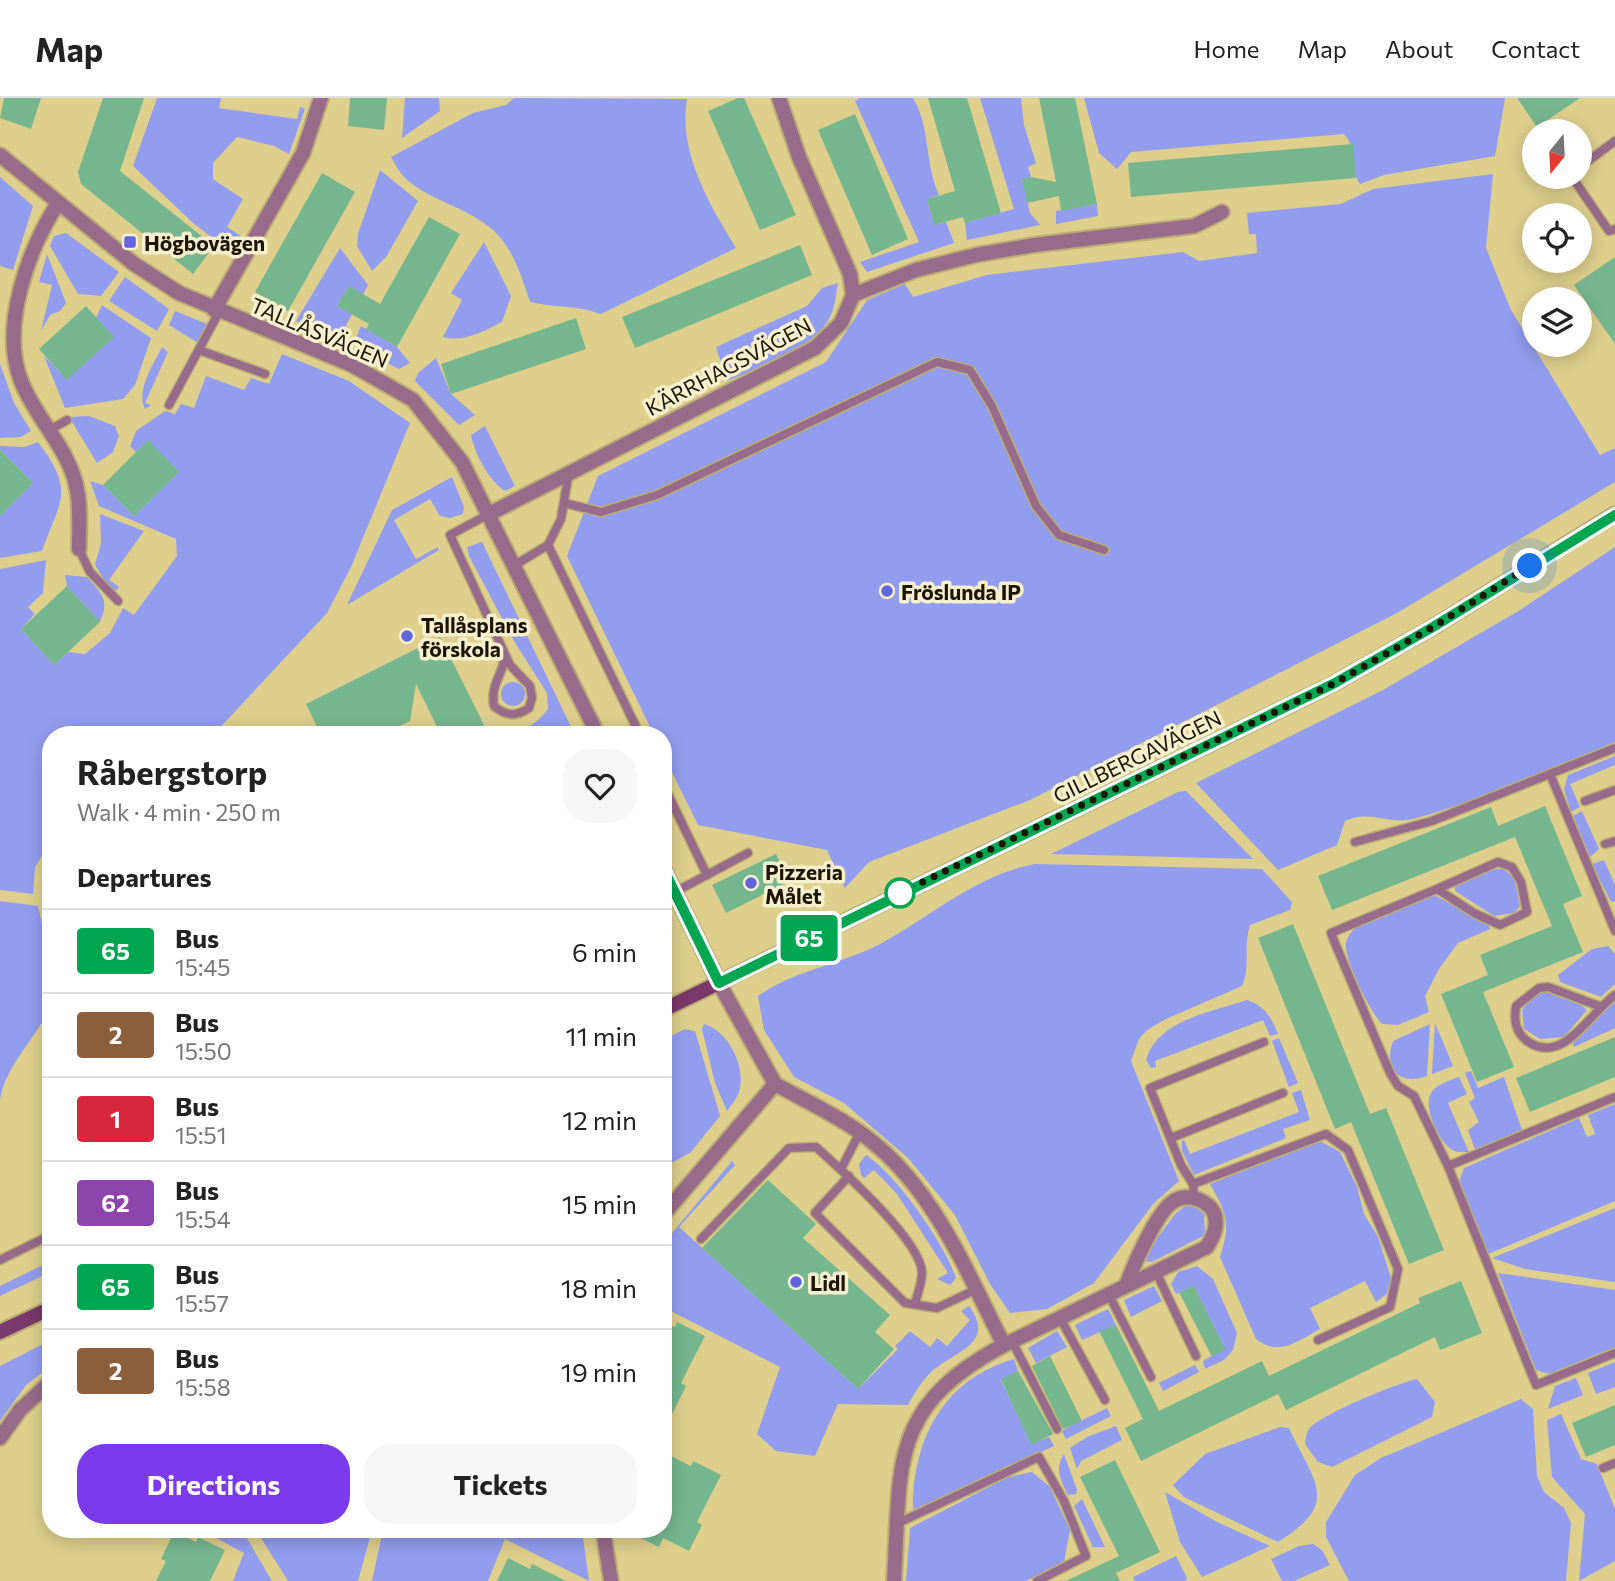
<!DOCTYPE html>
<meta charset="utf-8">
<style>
:root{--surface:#fff;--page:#f6f6f6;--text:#222;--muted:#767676;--line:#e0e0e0;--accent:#7c3aed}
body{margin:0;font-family:Commissioner,sans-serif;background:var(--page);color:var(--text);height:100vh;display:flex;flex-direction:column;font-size:26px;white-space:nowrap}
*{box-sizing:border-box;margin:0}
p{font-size:23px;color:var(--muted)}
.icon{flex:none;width:38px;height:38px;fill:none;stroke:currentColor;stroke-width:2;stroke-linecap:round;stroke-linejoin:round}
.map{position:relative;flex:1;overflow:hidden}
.panel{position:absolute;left:42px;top:628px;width:630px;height:812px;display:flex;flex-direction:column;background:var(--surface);border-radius:28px;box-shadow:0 4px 18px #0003}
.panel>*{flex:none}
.badge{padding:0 14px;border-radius:5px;font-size:24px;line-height:46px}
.needle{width:46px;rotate:198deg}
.buttons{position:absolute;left:1522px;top:21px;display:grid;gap:14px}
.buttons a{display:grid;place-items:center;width:70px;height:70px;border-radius:50%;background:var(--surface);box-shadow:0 4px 18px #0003;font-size:35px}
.you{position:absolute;width:35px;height:35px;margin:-18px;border:5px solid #fff;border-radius:50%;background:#1a73e8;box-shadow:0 0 0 10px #1a73e833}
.map>.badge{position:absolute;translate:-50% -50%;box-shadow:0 0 0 4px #fff}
h2{padding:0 35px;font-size:26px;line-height:63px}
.round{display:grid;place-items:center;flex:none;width:74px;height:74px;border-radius:28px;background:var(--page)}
.head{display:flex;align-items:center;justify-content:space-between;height:119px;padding:0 35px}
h1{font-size:33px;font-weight:700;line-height:52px}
.button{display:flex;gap:14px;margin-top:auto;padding:14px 35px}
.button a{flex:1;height:80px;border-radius:28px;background:var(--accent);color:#fff;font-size:28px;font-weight:700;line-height:80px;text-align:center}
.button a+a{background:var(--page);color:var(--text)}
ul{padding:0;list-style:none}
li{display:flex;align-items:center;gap:21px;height:84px;padding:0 35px;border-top:2px solid var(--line)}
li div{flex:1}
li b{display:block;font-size:26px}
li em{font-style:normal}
li .badge{min-width:77px;font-weight:700;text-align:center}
header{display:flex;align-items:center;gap:42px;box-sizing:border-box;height:98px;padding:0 35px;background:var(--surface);border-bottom:2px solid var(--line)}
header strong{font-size:33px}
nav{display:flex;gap:38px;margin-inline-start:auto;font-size:24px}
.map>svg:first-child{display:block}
.green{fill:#929def}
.building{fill:#76b68f}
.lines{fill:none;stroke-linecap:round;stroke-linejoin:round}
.lane-casing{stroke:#bbae74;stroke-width:11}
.street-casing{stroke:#bbae74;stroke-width:18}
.secondary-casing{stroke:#bbae74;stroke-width:18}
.lane{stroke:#986b8b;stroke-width:8}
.street{stroke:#986b8b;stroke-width:14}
.secondary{stroke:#79396a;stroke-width:14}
.line-casing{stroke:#fff;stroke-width:16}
.line{stroke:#00a651;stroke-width:10}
.walk{stroke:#1b1500;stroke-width:7;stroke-dasharray:0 12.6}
.poi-dot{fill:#6065dd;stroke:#f7f0cf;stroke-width:2.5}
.stop-dot{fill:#fff;stroke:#00a651;stroke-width:3.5}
.labels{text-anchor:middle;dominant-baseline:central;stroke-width:7;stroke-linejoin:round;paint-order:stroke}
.poi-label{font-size:21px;font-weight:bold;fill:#1b1500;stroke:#f7f0cf;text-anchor:start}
.street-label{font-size:21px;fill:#1b1500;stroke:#f7f0cf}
</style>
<header>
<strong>Map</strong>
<nav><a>Home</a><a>Map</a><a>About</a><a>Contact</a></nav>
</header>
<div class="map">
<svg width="1615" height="1483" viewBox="0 0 1615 1483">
<rect width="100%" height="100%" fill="#decf8d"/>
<g class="green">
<polygon points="157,0 221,0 219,10 297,21 300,9 305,11 289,56 274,48 237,39 213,65 213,81 243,101 227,129 241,138 230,153 193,125 133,68"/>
<polygon points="405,0 439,0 440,13 402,40"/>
<path d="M514,0L687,1C678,54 709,106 736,150L601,216C578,207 555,210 530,204C522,180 513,150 494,133C468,109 432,104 406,81C400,75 395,66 391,59L473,15L506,7Z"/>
<path d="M860,0H913C931,30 924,64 939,97L927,101L934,127L946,124L954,145L867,174L860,164L919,144L855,3Z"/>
<polygon points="980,0 1021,0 1024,27 1036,65 1028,69 1031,79 1022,82 1030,115 1040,127 967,142 965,125 1014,111"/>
<path d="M1084,0H1505L1495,58L1384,77L1360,86C1349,70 1359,53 1344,36L1131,54L1117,71L1099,55Z"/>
<polygon points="380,72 418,103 386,159 372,173 357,148 358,136"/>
<polygon points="1493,76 1486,150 1511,212 1600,357 1615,350 1615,384 1397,515 1030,702 869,764 845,790 827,752 698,727 663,656 663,637 654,637 567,458 598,378 826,264 867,202 905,186 913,199 987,177 1183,154 1199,163 1257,155 1256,136 1249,136 1247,115 1341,106 1373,91"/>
<polygon points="0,79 33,108 13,172 0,168"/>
<polygon points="1097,106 1098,118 1056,126 1056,113"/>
<polygon points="66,135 119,174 101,198 78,196 50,148 54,138"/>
<path d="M484,144L511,198L502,224C484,233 463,245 443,239L462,202L451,195Z"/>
<polygon points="340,150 368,187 363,197 349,188 337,208 352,216 339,241 296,223"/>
<polygon points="47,156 66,205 60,213 50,217 41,233 52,187 39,184"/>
<polygon points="125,179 169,211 157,233 109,203"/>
<path d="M838,185C836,195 835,208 831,217C815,252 760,269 727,283L716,249L807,208L822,190Z"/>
<polygon points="102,207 151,240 135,287 123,301 65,310 44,258 67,281"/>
<polygon points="175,213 207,226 198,245 169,227"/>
<polygon points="361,228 397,249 410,265 399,271 358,250 354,245"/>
<path d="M162,249L168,254L145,305L151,307L145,311C136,292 153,267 162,249Z"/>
<polygon points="282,256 349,283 410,325 351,469 327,515 213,637 51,637 51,744 35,769 33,796 0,792 0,471 46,462 43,495 28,509 35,516 21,531 54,567 68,554 85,556 110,535 123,510 134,517 177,458 176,441 99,408 90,383 103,387 134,418 179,374 148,343 136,354 130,348 136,333 165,313 175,316 181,306 194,310 206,278 244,292 251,280 269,286"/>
<polygon points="436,260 451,296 475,317 459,327 415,283 418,275"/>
<polygon points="0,266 14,305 31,333 21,339 0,340"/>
<polygon points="89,318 115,328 119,338 113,354 97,365 69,319"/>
<path d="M485,328L515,388L505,393C488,382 475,356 471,337Z"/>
<path d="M38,344C76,395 60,401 42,453L0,460V418L33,385L0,352V348L24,349Z"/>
<polygon points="452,379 464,409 463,416 450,420 440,418 430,401 394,422 416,461 438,449 439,452 347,507 392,412"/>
<polygon points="100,416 144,433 109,482 119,489 116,493 109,490 95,467 101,445"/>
<path d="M482,444L575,637H501L499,633C522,635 534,629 548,611L547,595L514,543L469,458L467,449Z"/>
<path d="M1615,449V644C1549,671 1483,702 1413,721C1390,727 1368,711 1345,723L1337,747L1278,772L1196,685L1383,592L1520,512Z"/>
<path d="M65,477L87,479C102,496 110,502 100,524L67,488Z"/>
<circle cx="513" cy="596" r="12"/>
<polygon points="1615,658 1615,667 1570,686 1580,709 1571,714 1564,691 1568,677"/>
<polygon points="1186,693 1253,761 1051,756 1178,694"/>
<polygon points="1582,713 1599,751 1590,759 1573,718"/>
<polygon points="1604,762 1615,787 1615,803 1611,804 1592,766"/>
<path d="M1035,766L1262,771L1292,804L1290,812L1250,827C1243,848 1251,868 1242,888L1166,921L1147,932L1139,941L1131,963L1179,1083L1153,1106L1094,1185L1047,1211L1010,1215L990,1186L955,1117L908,1060L844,1005L794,979L764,932L758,898C796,871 841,867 882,845C931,818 978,776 1035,766Z"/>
<polygon points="1492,771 1503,771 1514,779 1520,808 1514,815 1494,818 1455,793 1455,787"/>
<path d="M1434,797L1489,827L1490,831L1458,845L1439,871L1425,898L1429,914L1398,927L1382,926C1369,912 1349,870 1346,851C1344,841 1352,833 1358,827Z"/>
<path d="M0,803L38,808C43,832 59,889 49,911C35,942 5,968 0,1002Z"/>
<polygon points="1608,848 1615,856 1615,886 1601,899 1560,884 1558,877 1592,851"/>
<polygon points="1544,893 1577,904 1587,912 1564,939 1540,941 1524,931 1522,912 1532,899"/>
<path d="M1247,902C1265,908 1271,919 1278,936L1270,938L1263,922L1155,963L1156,969L1151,970L1146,962C1157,922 1212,914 1247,902Z"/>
<polygon points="1615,902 1615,930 1574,949 1572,943"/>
<polygon points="1435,925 1453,968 1432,976"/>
<path d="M704,926C728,932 747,970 739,994C737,1001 731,1007 727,1013L715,985L702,931Z"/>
<path d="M1430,926L1427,978C1399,988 1383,971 1393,943Z"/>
<polygon points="685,931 695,933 720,1018 691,1054 663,1070 663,942"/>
<polygon points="1279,940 1298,985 1289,989 1272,943"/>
<polygon points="1471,973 1478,990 1504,979 1522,1032 1475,1052 1468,1032 1479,1024 1469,1004 1475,1000 1465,975"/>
<path d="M1459,979L1467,996L1448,1005L1469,1054C1464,1054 1457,1055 1453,1052C1439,1045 1424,1011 1430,997C1435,986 1449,983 1459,979Z"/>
<polygon points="1301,992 1310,1022 1283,1031 1286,1040 1194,1077 1182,1053 1182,1043 1184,1042 1190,1056 1299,1014 1292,995"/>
<polygon points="1615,1006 1615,1103 1488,1156 1459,1084 1464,1070 1579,1020 1587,1039 1595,1036 1588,1017"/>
<path d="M1320,1043L1340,1054L1357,1089L1364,1116L1378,1139L1391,1180L1387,1196L1376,1204L1365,1183L1310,1210L1320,1231C1298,1243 1279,1259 1256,1241L1220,1159C1231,1125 1227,1116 1210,1086Z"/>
<path d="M866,1057C896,1076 945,1146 956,1180L950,1187L937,1181L948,1175L897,1096L874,1072L864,1080L861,1077L859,1066Z"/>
<path d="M732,1063L735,1067L679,1129L858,1291L898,1251L895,1248L910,1233L930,1249L937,1240L947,1248L970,1222L961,1213L969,1208C998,1247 951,1254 930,1275C921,1284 914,1296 908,1307L838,1306L815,1358L776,1353L757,1336L780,1269L663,1209V1146Z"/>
<polygon points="1185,1108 1194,1108 1204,1116 1205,1137 1152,1164 1143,1163 1144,1158 1175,1116"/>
<polygon points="1615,1110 1615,1184 1525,1171 1492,1160"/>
<polygon points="51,1163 51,1174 0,1198 0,1188"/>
<polygon points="1197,1168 1213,1181 1237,1235 1233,1252 1224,1262 1205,1271 1203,1263 1224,1251 1194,1188 1176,1196 1171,1186 1178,1174"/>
<polygon points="1498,1175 1615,1192 1615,1249 1549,1276 1536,1272"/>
<polygon points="1154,1188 1162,1203 1131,1219 1124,1202"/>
<polygon points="1108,1211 1116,1227 1082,1242 1075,1227"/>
<polygon points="1057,1233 1067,1249 1036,1265 1028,1250"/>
<polygon points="51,1242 51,1268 26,1287 0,1323 0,1268"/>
<path d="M1014,1261L1018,1273L1001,1282L1031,1346L1049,1339L1054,1348L913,1414C912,1343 942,1282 1014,1261Z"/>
<polygon points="1615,1264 1615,1289 1596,1296 1588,1275"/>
<polygon points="1195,1267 1199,1274 1163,1293 1159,1285"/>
<polygon points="1576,1280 1583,1297 1548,1311 1555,1288"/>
<path d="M1417,1281L1435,1304L1432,1319L1332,1369L1318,1364L1305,1346C1306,1341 1306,1335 1309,1331C1319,1317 1400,1284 1417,1281Z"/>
<polygon points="1521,1301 1533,1311 1537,1378 1544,1394 1564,1410 1571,1425 1566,1483 1349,1483 1326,1439 1326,1424 1355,1377 1381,1360"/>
<polygon points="1107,1310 1111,1318 1066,1341 1062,1333 1068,1329"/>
<polygon points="1561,1316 1581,1361 1597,1366 1615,1411 1615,1463 1579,1483 1585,1416 1552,1379 1547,1322"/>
<polygon points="1116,1328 1122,1342 1081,1363 1077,1371 1070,1350 1087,1339"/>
<path d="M1280,1329L1289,1330C1314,1385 1342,1404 1278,1444L1184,1399L1173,1387L1205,1356Z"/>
<path d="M1064,1356L1077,1392L1076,1396L1068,1397C1061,1383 1054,1371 1064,1356Z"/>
<polygon points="1032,1374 1050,1389 1070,1432 1064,1464 1026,1483 906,1483 910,1430 1008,1379"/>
<polygon points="1165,1394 1217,1424 1270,1448 1202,1479 1180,1444"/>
<polygon points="1082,1401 1105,1449 1093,1449 1074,1408"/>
<polygon points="201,1432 242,1432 272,1483 233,1483 244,1455"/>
<polygon points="256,1432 372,1432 358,1483 288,1483"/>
<polygon points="383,1432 582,1432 589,1483 505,1441 488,1483 372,1483"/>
<polygon points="1313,1446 1322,1452 1330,1467 1294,1483 1282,1483 1271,1461 1299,1448"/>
<polygon points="1176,1458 1187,1480 1185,1483 1135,1483 1133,1479"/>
</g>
<g class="building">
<polygon points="4,0 41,0 31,31 0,20"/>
<polygon points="103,0 144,0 120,73 214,148 193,176 81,86 78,74"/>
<polygon points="350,0 387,0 384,32 348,28"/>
<polygon points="738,0 744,0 796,117 760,132 708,13"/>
<polygon points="928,0 967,0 1001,115 965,125 963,119 934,127 927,101 955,93"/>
<polygon points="1039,0 1075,0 1097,106 1061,113 1059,98 1027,105 1022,81 1031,79 1056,84"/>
<polygon points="1517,0 1580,0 1537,29"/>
<polygon points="855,16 908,141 872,157 818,32"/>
<polygon points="1353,46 1356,80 1131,99 1128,65"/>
<polygon points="322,75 355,94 288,213 255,194"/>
<polygon points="429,119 460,136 397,249 366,231 369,226 337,208 349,188 380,206"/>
<polygon points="800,147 812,177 635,250 622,219"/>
<polygon points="1615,159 1615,246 1574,187"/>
<polygon points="86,208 114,239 67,282 39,251"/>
<polygon points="576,220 586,251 451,296 441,266"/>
<polygon points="148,342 179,374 134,418 103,387"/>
<polygon points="0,352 33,385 0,418"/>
<polygon points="67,488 100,524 54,567 21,531"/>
<polygon points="440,539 489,637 441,637 416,586 410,623 381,637 321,637 306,606"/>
<polygon points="1545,708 1582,798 1563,806 1583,854 1483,894 1514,969 1477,984 1441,896 1488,877 1480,857 1552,828 1515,739 1332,812 1318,778 1491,709 1498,728"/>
<polygon points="776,756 790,783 726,815 712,787"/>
<polygon points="1293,826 1370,1016 1386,1010 1444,1152 1409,1166 1351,1024 1335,1031 1258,840"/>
<polygon points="1615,939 1615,979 1530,1014 1516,980"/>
<polygon points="768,1082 816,1126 803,1140 890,1217 875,1234 894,1251 858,1291 702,1150"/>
<polygon points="1461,1183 1482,1235 1440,1252 1435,1239 1286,1312 1278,1296 1141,1363 1125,1330 1143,1321 1099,1233 1116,1227 1159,1313 1262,1263 1269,1278 1420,1205 1418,1200"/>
<polygon points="1194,1188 1225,1251 1212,1259 1179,1194"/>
<polygon points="663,1223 675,1229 677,1224 705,1238 681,1285 686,1288 663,1334"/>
<polygon points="1050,1258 1082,1323 1063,1331 1032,1268"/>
<polygon points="1018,1273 1053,1336 1031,1347 1001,1281"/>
<polygon points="1615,1307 1615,1347 1586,1359 1572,1325"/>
<polygon points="669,1357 691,1368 693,1363 721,1377 697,1424 702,1427 689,1453 663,1440 659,1449 624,1432 663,1432 663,1368"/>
<polygon points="1115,1362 1160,1454 1116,1475 1120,1483 1066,1483 1119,1458 1080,1379"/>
<polygon points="174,1434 196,1444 198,1439 225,1452 210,1483 156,1483 166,1463 161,1461"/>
<polygon points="508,1460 530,1471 532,1466 566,1483 497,1483"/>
</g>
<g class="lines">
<defs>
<g id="lane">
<polyline points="1580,69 1615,43"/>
<polyline points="1572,79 1609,133 1615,131"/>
<polyline points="199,252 265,276"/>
<polyline points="169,307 219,214"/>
<polyline points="48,333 67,322"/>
<polyline points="564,405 601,414 657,397 937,264 970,272 992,308 1036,408 1059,437 1104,452"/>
<path d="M489,416L450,437L510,567L530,588L532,600L529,610C516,619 506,618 494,608C490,586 503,577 505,558"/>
<polyline points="548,447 640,637"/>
<polyline points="79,451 90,474 118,503"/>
<polyline points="515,467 548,447 561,421 569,374"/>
<polyline points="1550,676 1615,833"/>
<polyline points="663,686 707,777"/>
<polyline points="1585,703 1615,692"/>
<polyline points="1355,744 1432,723 1615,650"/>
<polyline points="1605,746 1615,743"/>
<polyline points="1437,791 1498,764 1512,769 1521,784 1527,814 1500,827 1474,815 1437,791 1331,835 1337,850 1390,975 1398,988 1414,998 1448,1068 1536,1287 1615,1255"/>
<polyline points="675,794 748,755"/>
<path d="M1599,908L1548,889L1539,890L1516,908C1514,922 1515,934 1527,943C1563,969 1590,914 1615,897"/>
<polyline points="1171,1040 1283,995"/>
<polyline points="1448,1068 1615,999"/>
<polyline points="841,1071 860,1034"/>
<polyline points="849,1078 815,1115 905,1205 937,1210 975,1192"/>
<polyline points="1193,1086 1326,1036 1348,1052 1398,1171 1390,1209 1318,1242"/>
<polyline points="1194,1100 1193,1086 1181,1067 1150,990 1264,944"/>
<path d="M701,1141L789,1050L816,1049C840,1071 922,1143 922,1175C922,1185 917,1197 915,1206"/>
<polyline points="0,1162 51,1137"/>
<polyline points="1156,1174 1196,1258"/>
<polyline points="1109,1197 1151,1279"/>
<polyline points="1060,1220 1105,1302"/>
<polyline points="1012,1243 1057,1331"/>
<polyline points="1603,1370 1615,1365"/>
<polyline points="898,1425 1039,1359 1064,1403 1086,1458 1037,1483"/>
</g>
<g id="street">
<polyline points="779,0 799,59 850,176 853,197"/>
<polyline points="0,57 134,166 179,195 352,267 413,302 462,364 598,637"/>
<path d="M58,105C28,152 0,228 21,283C35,319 68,350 76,387C81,407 79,430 79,451"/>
<polyline points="214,212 303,55 321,0"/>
<polyline points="489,416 815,250 841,225 853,197 916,172 976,157 1034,147 1194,128 1222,114"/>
<polyline points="663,770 719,885 775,986 663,1117"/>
<path d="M775,986C802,1001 832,1015 858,1033C932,1084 965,1171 1004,1247"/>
<polyline points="0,1340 20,1312 51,1283"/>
<polyline points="603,1432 611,1483"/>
<path d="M894,1483C901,1366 888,1309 1004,1247L1207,1149C1212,1140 1218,1130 1215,1118C1211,1103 1188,1094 1174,1103C1157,1113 1133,1168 1126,1188"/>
</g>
<g id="secondary">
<polyline points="663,912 1333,586 1433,529 1615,416"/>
<polyline points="0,1234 51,1210"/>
</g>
</defs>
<use href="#lane" class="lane-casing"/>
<use href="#street" class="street-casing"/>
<use href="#secondary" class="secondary-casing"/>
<use href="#lane" class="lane"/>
<use href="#street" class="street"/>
<use href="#secondary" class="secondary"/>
</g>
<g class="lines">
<defs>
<polyline id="line" points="663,770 719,885 1333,586 1433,529 1615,417"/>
</defs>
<use href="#line" class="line-casing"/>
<use href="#line" class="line"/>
<polyline class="walk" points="900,795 1333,586 1433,529 1530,468"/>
</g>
<g class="poi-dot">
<rect x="123" y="137" width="14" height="14" rx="3.5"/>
<circle cx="887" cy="493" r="7"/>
<circle cx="407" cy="538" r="7"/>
<circle cx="751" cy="785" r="7"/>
<circle cx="796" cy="1184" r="7"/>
</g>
<circle class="stop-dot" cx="900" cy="795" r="14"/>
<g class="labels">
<g class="poi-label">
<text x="144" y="144">Högbovägen</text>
<text x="901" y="493">Fröslunda IP</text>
<text x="421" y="526">Tallåsplans<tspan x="421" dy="24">förskola</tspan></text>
<text x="765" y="773">Pizzeria<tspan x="765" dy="24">Målet</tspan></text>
<text x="810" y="1184">Lidl</text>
</g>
<g class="street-label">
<text transform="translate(320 234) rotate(23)">TALLÅSVÄGEN</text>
<text transform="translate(728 268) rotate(-28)">KÄRRHAGSVÄGEN</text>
<text transform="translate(1137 658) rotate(-26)">GILLBERGAVÄGEN</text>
</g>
</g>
</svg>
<div class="buttons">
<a><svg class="needle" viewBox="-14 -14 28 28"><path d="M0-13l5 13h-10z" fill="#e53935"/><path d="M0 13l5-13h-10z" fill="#767676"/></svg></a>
<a><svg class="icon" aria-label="locate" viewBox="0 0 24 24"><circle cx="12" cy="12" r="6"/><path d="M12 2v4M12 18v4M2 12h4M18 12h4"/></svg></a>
<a><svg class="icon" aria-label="layers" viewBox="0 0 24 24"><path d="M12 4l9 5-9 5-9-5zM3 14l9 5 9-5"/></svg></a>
</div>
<div class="you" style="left:1530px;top:468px"></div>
<b class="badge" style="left:809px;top:840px;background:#00a651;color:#fff">65</b>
<section class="panel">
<div class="head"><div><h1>Råbergstorp</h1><p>Walk · 4 min · 250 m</p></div><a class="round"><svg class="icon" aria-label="heart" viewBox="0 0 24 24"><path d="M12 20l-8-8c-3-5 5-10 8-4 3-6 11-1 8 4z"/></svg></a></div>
<h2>Departures</h2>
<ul>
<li><span class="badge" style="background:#00a651;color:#fff">65</span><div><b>Bus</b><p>15:45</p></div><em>6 min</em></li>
<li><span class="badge" style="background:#8b5e3c;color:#fff">2</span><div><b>Bus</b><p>15:50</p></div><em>11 min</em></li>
<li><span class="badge" style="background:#d7263d;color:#fff">1</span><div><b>Bus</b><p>15:51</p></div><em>12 min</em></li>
<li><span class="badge" style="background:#8e44ad;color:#fff">62</span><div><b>Bus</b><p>15:54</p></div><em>15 min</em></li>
<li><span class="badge" style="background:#00a651;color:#fff">65</span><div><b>Bus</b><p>15:57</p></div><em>18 min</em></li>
<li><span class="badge" style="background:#8b5e3c;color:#fff">2</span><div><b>Bus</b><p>15:58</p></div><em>19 min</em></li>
</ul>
<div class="button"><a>Directions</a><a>Tickets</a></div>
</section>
</div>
